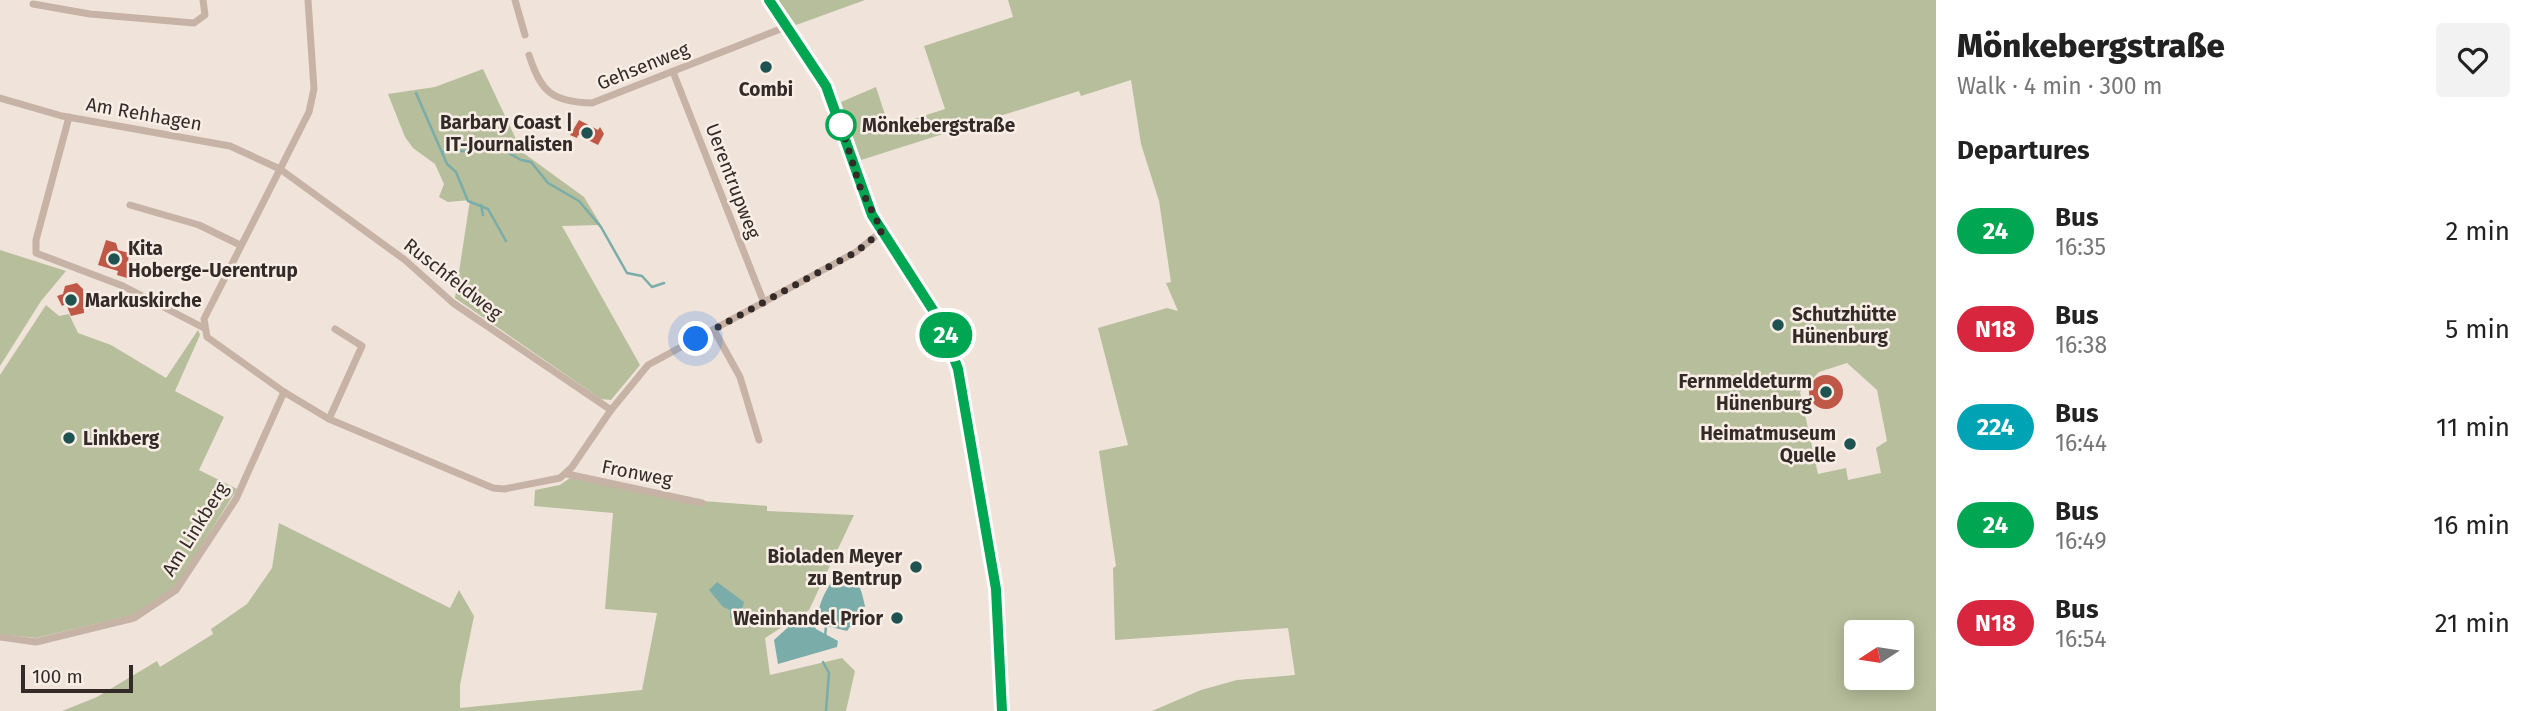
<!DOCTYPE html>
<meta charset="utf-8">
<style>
:root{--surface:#fff;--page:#f2f2f2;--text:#222;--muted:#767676}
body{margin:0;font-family:"Fira Sans",sans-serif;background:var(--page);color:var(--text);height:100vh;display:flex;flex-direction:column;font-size:26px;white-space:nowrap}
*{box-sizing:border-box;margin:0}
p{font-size:23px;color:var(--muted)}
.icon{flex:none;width:38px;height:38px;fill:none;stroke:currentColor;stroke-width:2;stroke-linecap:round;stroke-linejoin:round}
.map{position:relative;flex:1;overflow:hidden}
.panel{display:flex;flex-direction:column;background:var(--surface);width:595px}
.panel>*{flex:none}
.badge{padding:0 14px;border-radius:23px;font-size:24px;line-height:46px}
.needle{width:46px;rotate:258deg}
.fabs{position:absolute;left:1844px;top:620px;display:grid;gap:14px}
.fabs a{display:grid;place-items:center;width:70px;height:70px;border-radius:7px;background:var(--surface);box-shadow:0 4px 18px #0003;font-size:35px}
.scale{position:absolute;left:21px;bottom:18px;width:112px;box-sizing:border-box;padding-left:7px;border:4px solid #342a27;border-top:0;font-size:19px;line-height:24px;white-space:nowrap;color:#342a27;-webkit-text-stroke:5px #f8eee6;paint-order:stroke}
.you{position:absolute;width:35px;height:35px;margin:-18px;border:5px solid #fff;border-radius:50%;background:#1a73e8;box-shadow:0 0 0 10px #1a73e833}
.map>.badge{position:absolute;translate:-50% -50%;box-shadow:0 0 0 4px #fff}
h2{padding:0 21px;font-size:26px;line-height:63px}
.round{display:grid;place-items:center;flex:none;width:74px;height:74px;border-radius:7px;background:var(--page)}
.overview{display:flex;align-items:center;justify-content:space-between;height:119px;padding:0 21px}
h1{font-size:33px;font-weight:800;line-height:52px}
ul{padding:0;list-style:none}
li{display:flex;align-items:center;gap:21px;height:98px;padding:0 21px}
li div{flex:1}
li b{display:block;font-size:26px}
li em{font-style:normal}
li .badge{min-width:77px;font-weight:700;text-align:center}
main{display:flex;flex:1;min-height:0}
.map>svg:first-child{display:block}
.green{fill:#b6be9b;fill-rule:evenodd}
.water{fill:#7aaca9}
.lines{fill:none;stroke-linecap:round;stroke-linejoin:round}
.stream{stroke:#7aaca9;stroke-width:2.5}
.building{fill:#c05848}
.minor{stroke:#c7b2a6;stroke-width:7}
.secondary{stroke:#9b8178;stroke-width:10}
.line-casing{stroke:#fff;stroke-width:16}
.line{stroke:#00a651;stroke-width:10}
.walk{stroke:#342a27;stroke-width:7;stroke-dasharray:0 12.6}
.poi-dot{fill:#1e5351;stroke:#f8eee6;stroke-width:2.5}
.stop-dot{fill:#fff;stroke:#00a651;stroke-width:3.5}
.labels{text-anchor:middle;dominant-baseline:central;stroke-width:5;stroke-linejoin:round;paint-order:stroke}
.street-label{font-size:19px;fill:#342a27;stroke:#f8eee6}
.poi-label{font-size:19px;font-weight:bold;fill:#342a27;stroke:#f8eee6;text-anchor:end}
.stop-label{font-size:19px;font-weight:bold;fill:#342a27;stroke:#f8eee6;text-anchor:start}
</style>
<main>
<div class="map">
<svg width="1936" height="711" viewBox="0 0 1936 711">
<rect width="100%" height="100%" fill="#f0e3da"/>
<g class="green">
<polygon points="778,0 865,0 796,25"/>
<path d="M1008,0H1936V711H1152L1201,690L1237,680L1295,675L1288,628L1115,640L1113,568L1116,566L1099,451L1128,445L1098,328L1167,308L1178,311L1166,283L1171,282L1159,201L1141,144L1131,80L1081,96L1079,91L861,160L841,102L876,87L889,127L945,109L924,46L1013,17ZM1847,363L1877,390L1887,441L1876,448L1881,473L1848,480L1846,468L1818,474L1800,392L1819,372ZM1857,632H1902V677H1857Z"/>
<polygon points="483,69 522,152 584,197 601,225 562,226 640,365 611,400 601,399 455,298 470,200 448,202 439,197 444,184 435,164 413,148 405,137 388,94 435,87"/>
<polygon points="0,250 66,271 41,301 0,366"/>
<polygon points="46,305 59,316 69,314 78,333 111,345 166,378 198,330 200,335 175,391 224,417 199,470 237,489 175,588 133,615 36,638 0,634 0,375"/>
<polygon points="570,478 704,505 703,501 767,506 767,511 854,515 809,610 765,638 770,675 842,658 855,671 846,711 62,711 97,697 157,661 160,667 213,634 211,629 247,604 272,568 279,523 450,608 459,590 474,616 460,685 460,708 642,690 657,613 605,609 613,513 534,506 535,490 560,485"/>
</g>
<g class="water">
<path d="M842,574C860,582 861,588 865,606L847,631L823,625C812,608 827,592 834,576Z"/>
<polygon points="717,582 744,602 740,617 736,620 730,618 730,610 723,607 709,590"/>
<polygon points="805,617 810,618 816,629 838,641 837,647 778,664 774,640 796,620"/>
</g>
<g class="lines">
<g class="stream">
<polyline points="416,93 447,164 456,172 468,201 488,209 506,241"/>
<polyline points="443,152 502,149 521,160 531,162 548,183 579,201 601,227 627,273 642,276 652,287 664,283"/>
<polyline points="481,205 483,215"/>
<polyline points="825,637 826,626"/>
<polyline points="823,662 829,673 826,711"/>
</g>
</g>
<g class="building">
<polygon points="579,120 598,130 600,127 604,134 598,145 578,135 577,138 570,135"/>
<polygon points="106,240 116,243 118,250 129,253 128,263 139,266 137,274 128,272 127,278 117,275 118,271 98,265"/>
<polygon points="77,283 83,289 84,313 71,316 66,304 62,306 57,296 63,294 65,286"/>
<circle cx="1826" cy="392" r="17"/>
</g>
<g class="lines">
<g class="minor">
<polyline points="308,0 314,89 309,112 204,319 207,337 284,392 329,419 493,488 504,489 560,478 572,467 611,410 648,365 856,252 882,231"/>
<polyline points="515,0 525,35"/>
<polyline points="33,4 90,14 194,23 205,15 203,0"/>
<path d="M529,55C541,92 552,102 592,103L788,26"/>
<polyline points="673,72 764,303"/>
<polyline points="0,98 62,116 230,146 280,169 405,260 453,303 611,410"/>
<polyline points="69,117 36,240 36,253 123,286 204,328"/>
<polyline points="130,205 199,225 240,245"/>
<polyline points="714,330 740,377 759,440"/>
<polyline points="329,419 362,346 335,329"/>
<polyline points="567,474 702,503"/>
<polyline points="0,637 36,642 134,618 176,590 236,499 284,392"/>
</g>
<polyline class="secondary" points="769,0 826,86 871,215 940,321 959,371 996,589 1002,711"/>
</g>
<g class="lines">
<defs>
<polyline id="line" points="769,0 826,86 872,215 940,321 958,369 996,589 1002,711"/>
</defs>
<use href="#line" class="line-casing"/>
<use href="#line" class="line"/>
<polyline class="walk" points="696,339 856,252 882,231 860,187 841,125"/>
</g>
<g class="poi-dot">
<circle cx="766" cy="67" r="7"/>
<circle cx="587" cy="133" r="7"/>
<circle cx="114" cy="259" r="7"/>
<circle cx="71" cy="300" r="7"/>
<circle cx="1778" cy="325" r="7"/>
<circle cx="1826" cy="392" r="7"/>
<circle cx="69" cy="438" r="7"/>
<circle cx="1850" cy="444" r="7"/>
<circle cx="916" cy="567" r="7"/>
<circle cx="897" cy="618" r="7"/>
</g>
<circle class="stop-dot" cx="841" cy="125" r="14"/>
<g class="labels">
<g class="street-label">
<text transform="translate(643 66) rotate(-22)">Gehsenweg</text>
<text transform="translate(144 114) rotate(10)">Am Rehhagen</text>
<text transform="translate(733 181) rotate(69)">Uerentrupweg</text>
<text transform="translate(453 279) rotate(38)">Ruschfeldweg</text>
<text transform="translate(637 473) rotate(11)">Fronweg</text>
<text transform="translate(195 529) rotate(-58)">Am Linkberg</text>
</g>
<g class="poi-label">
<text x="766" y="89" text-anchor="middle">Combi</text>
<text x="573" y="122">Barbary Coast |<tspan x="573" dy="22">IT-Journalisten</tspan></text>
<text x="128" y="248" text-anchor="start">Kita<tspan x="128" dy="22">Hoberge-Uerentrup</tspan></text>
<text x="85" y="300" text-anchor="start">Markuskirche</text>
<text x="1792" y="314" text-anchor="start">Schutzhütte<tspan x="1792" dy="22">Hünenburg</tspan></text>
<text x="1812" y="381">Fernmeldeturm<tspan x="1812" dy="22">Hünenburg</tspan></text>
<text x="1836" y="433">Heimatmuseum<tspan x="1836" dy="22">Quelle</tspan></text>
<text x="83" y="438" text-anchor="start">Linkberg</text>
<text x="902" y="556">Bioladen Meyer<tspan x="902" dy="22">zu Bentrup</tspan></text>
<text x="883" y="618">Weinhandel Prior</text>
</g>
<g class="stop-label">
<text x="862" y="125">Mönkebergstraße</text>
</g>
</g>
</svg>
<div class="fabs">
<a><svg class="needle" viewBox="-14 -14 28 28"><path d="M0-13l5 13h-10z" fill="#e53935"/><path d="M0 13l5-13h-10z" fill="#767676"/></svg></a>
</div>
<div class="scale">100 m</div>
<div class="you" style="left:696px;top:339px"></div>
<b class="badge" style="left:946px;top:335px;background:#00a651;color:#fff">24</b>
</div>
<section class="panel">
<div class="overview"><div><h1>Mönkebergstraße</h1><p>Walk · 4 min · 300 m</p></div><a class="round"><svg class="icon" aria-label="heart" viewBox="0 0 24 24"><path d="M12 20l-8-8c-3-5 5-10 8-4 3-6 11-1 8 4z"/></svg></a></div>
<h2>Departures</h2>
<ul>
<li><span class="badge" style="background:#00a651;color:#fff">24</span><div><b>Bus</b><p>16:35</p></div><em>2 min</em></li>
<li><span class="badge" style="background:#d7263d;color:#fff">N18</span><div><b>Bus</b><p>16:38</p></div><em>5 min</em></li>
<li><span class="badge" style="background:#00a3b4;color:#fff">224</span><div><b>Bus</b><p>16:44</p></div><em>11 min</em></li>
<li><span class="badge" style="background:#00a651;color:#fff">24</span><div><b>Bus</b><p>16:49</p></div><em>16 min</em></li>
<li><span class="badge" style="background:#d7263d;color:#fff">N18</span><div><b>Bus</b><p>16:54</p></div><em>21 min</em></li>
</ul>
</section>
</main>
